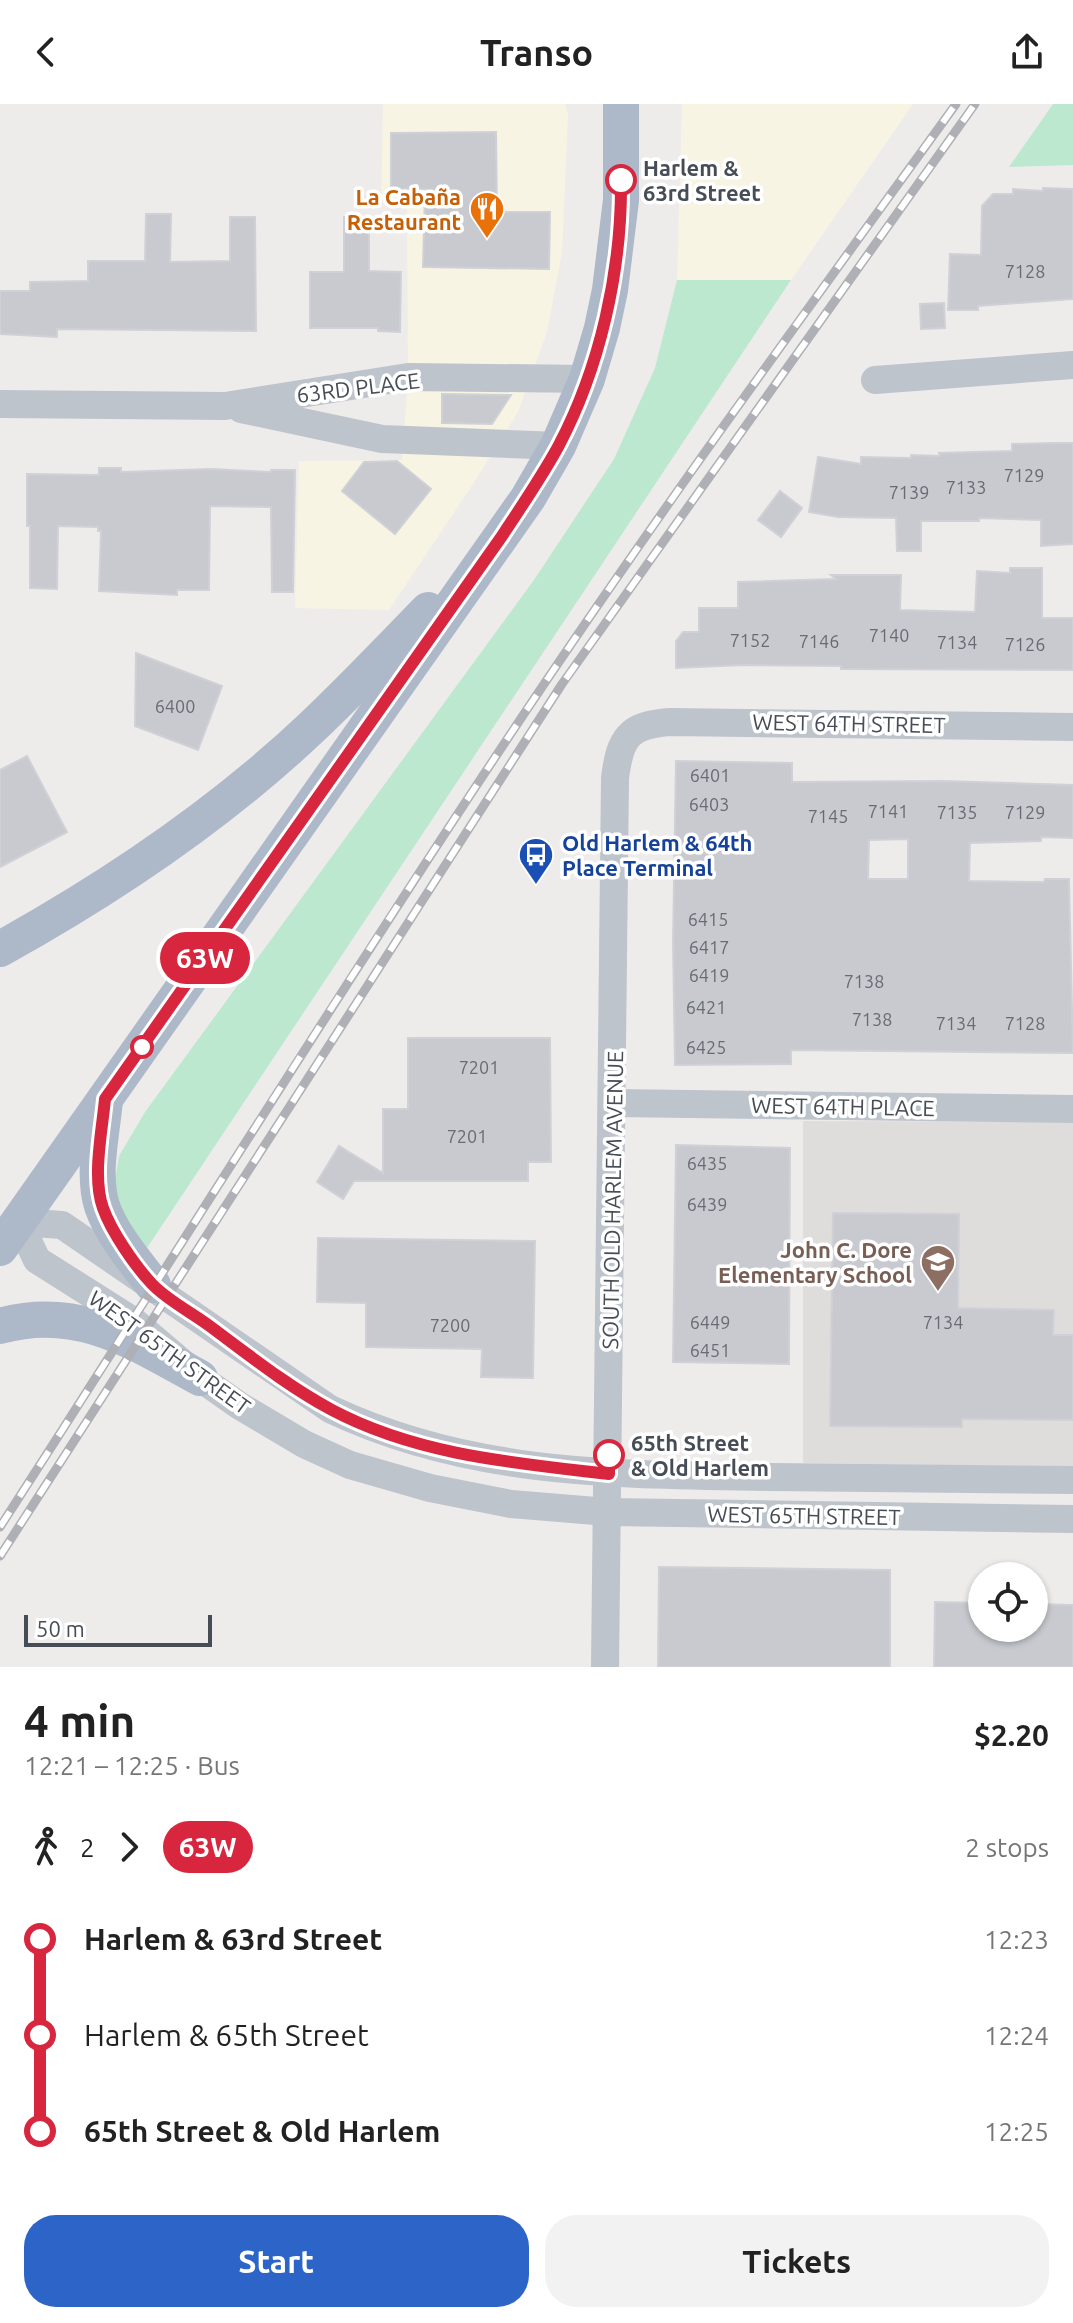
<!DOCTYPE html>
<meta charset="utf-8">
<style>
:root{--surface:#fff;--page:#f2f2f2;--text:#222;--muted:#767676;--accent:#2c65c7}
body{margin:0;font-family:Ubuntu,sans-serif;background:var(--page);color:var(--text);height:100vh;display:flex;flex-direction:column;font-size:30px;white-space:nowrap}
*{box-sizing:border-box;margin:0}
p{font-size:26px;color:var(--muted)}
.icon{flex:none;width:44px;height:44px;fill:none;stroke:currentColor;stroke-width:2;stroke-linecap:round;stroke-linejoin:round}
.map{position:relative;height:1563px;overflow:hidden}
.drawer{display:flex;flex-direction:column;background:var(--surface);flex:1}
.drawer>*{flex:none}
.badge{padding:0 16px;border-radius:26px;font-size:28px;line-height:52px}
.buttons{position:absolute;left:968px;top:1458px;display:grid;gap:16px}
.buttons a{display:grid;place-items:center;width:80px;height:80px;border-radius:50%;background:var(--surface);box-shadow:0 2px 6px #0004;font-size:40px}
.scale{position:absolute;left:24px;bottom:20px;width:188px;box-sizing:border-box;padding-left:8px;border:4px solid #464d56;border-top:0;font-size:22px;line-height:28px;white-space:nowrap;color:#464d56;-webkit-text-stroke:6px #fff;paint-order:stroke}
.map>.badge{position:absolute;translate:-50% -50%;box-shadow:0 0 0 4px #fff}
.legs{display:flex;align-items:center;gap:12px;height:88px;padding:0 24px;font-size:26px}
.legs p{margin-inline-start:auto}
.overview{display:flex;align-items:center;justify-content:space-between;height:136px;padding:0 24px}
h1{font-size:44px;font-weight:600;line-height:60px}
.cta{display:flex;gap:16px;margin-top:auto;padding:16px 24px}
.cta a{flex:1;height:92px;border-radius:32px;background:var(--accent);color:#fff;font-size:32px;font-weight:600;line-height:92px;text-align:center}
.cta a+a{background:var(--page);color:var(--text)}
ul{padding:0 24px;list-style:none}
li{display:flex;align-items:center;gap:28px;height:96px;font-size:30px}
li i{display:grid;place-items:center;width:12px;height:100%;margin:0 10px;background:currentColor}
li i::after{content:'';width:20px;height:20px;margin:-10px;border:6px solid;border-radius:50%;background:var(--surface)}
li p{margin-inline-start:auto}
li:first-child i{background:linear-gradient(#0000 50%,currentColor 0)}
li:last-child i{background:linear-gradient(currentColor 50%,#0000 0)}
header{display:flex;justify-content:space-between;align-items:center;height:104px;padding:0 24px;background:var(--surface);font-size:36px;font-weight:600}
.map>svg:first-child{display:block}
.commercial{fill:#f8f4e4}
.education{fill:#dfdcdc}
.green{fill:#bde8d0}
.building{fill:#c9cad0;stroke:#d0d1d6;stroke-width:2;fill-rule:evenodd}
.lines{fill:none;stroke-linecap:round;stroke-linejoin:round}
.minor{stroke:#bec4cc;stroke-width:28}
.major{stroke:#adb9c8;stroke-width:36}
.rail-casing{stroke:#aeb0b5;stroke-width:9}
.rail{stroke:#fff;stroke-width:6;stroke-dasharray:18;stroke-linecap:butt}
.line-1-casing{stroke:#fff;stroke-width:18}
.line-1{stroke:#d7263d;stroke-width:12}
.stop-1-dot{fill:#fff;stroke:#d7263d;stroke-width:4}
.labels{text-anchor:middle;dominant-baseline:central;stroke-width:7;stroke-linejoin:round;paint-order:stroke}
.number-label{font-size:18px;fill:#676c74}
.stop-label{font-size:22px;font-weight:bold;fill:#464d56;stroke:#fff;text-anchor:start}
.food-label{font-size:22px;font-weight:bold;fill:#c56008;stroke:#fff;text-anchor:end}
.street-label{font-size:22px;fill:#464d56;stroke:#fff}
.transit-label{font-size:22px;font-weight:bold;fill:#164399;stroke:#fff;text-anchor:start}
.education-label{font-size:22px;font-weight:bold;fill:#785e54;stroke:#fff;text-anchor:end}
</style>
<header><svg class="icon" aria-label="back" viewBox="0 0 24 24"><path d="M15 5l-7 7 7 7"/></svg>Transo<svg class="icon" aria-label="share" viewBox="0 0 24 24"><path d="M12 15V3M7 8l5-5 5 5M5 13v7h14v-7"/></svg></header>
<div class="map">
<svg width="1073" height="1563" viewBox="0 0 1073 1563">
<rect width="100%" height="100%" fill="#eeebeb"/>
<g class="commercial">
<polygon points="383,0 565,0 568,10 562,148 547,228 518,308 473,380 389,506 295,504 299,357 402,356 408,273 407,97 381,96"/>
<polygon points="682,0 913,0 791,176 677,176"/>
</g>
<polygon class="education" points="803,1017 1073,1018 1073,1363 803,1359"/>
<g class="green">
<polygon points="1053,0 1073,0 1073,61 1009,63"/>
<polygon points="677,176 791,176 147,1144 118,1117 113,1088 119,1052 145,1008 534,476 614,355 655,264"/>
</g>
<g class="building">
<polygon points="496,28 497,108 550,108 549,165 423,163 425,85 391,85 391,29"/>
<polygon points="1043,84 1073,85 1073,195 978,202 978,206 948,206 950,150 981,151 982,102 993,90 1013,90 1013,85 1043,87"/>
<polygon points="146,110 171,110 170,158 230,157 230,113 255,113 256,227 57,225 57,233 0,230 0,187 30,187 30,178 88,177 88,157 145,157"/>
<polygon points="344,113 369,113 369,167 401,168 400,228 378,227 378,224 310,224 310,168 344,168"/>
<polygon points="944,199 945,224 921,225 920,200"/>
<polygon points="442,290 511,291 492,320 442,319"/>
<polygon points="1053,339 1073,339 1073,440 1041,442 1041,416 979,414 979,417 921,417 921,447 897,447 896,414 838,413 809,408 818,353 861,360 861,353 911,354 911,351 940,352 939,349 1012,347 1012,340"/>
<polygon points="397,357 431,385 395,430 342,387 364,358"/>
<polygon points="99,364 121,364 121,368 211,365 271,368 271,366 295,366 293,488 272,488 271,403 210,402 209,486 177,486 177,491 99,487 101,427 98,427 98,423 58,422 57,485 30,484 30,422 27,422 27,370 99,371"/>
<polygon points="780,387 802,404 781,433 758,416"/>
<polygon points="1010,464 1042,464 1042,514 1073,514 1073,566 841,565 841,562 744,561 676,564 676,537 683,528 699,528 699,504 738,504 738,478 836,475 831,471 901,471 900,506 975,508 977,467 1010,469"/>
<polygon points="136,549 222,582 198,646 135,622"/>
<polygon points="27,652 67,728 0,763 0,666"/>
<path d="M676,657L792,659V678L943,677L1073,681V734L1041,733V737L970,739L969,777L1044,778L1045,775H1069L1073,949L791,946V960L675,961L673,838ZM908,735V775H868L869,736Z"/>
<polygon points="408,934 550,934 551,1058 528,1058 528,1077 354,1077 343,1095 317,1078 339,1042 383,1069 383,1005 408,1005"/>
<polygon points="676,1041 790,1044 789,1260 673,1258"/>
<polygon points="833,1109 959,1110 958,1204 1054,1206 1053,1231 1073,1231 1073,1316 962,1315 962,1323 830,1322"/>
<polygon points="318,1134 535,1137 533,1274 481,1273 482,1245 366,1243 366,1199 317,1198"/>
<polygon points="659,1463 890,1466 890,1563 658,1563"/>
<polygon points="935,1498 982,1499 982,1524 1034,1524 1034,1500 1073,1501 1073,1563 934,1563"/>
</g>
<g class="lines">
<g class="minor">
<polyline points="875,276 1073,261"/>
<polyline points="0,300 225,302 408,273 587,275"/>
<polyline points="241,305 382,335 558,342"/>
<polyline points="614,999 1073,1005"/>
<path d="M1073,1376C972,1375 871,1374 770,1373C616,1370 472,1372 330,1305L62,1121L19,1118L37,1156L132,1216L200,1274L240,1302L304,1340L350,1361L430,1384L511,1400L608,1408L1073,1415"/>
<path d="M605,1563L615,674C620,634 628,621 670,618L1073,623"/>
</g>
<g class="major">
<path d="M0,845C112,783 219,711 312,623C352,585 390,545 428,506"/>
<path d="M105,996C102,1030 92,1070 102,1102C112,1131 135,1157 153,1181"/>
<polyline points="0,1144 528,394 558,342 587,275 602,224 610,186 621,96 621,0"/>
<path d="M0,1222C78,1200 134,1238 200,1274"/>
</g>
<defs>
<g id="rail">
<path d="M0,1423C165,1167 326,908 494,655C641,432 800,216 956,0"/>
<polyline points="0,1452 562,580 975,0"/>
</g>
</defs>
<use href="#rail" class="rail-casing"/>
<use href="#rail" class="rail"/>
</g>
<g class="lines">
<defs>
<path id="line-1" d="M609,1351V1370C514,1359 417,1351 332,1306C289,1283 250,1252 211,1223C193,1209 168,1197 152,1180C135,1162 111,1127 103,1104C92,1074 102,1027 105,995L502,432C521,403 541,374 558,343C600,264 622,166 621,76"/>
</defs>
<use href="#line-1" class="line-1-casing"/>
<use href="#line-1" class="line-1"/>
</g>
<defs>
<symbol id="restaurant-pin" viewBox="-11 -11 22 30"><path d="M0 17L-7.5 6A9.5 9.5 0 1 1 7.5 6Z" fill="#e8710a" stroke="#fff"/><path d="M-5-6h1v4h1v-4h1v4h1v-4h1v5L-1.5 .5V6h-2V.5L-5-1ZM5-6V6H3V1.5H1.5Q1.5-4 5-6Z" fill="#fff"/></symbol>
<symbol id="bus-pin" viewBox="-11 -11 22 30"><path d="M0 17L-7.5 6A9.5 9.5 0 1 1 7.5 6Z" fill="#1a4fb4" stroke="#fff"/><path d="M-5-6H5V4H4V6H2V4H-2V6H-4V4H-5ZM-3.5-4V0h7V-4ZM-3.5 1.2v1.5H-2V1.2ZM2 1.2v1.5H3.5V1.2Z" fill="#fff"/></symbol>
<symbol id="school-pin" viewBox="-11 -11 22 30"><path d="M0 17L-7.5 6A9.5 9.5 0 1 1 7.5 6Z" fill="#8d6e63" stroke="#fff"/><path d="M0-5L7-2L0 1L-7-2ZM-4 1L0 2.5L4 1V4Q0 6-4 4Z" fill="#fff"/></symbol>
</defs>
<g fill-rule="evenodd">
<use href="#restaurant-pin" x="467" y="85" width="40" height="54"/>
<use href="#bus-pin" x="516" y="731" width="40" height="54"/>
<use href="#school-pin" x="918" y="1138" width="40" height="54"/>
</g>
<g class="stop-1-dot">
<circle cx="621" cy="76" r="14"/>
<circle cx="142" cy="943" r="10"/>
<circle cx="609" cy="1351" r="14"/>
</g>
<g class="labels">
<g class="number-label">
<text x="1025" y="167">7128</text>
<text x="1024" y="371">7129</text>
<text x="966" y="383">7133</text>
<text x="909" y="388">7139</text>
<text x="889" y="531">7140</text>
<text x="750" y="536">7152</text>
<text x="819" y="537">7146</text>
<text x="957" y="538">7134</text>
<text x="1025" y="540">7126</text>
<text x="175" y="602">6400</text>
<text x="710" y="671">6401</text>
<text x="709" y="700">6403</text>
<text x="888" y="707">7141</text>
<text x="957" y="708">7135</text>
<text x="1025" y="708">7129</text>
<text x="828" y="712">7145</text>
<text x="708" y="815">6415</text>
<text x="709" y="843">6417</text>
<text x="709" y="871">6419</text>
<text x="864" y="877">7138</text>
<text x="706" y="903">6421</text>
<text x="872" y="915">7138</text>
<text x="956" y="919">7134</text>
<text x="1025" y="919">7128</text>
<text x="706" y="943">6425</text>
<text x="479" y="963">7201</text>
<text x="467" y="1032">7201</text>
<text x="707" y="1059">6435</text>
<text x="707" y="1100">6439</text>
<text x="710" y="1218">6449</text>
<text x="943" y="1218">7134</text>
<text x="450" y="1221">7200</text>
<text x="710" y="1246">6451</text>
</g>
<g class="stop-label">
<text x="643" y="63">Harlem &amp;<tspan x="643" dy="25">63rd Street</tspan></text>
<text x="631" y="1338">65th Street<tspan x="631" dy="25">&amp; Old Harlem</tspan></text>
</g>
<g class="food-label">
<text x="461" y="92">La Cabaña<tspan x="461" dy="25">Restaurant</tspan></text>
</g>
<g class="street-label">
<text transform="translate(358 283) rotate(-7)">63RD PLACE</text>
<text transform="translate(849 619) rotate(1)">WEST 64TH STREET</text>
<text transform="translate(843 1002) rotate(1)">WEST 64TH PLACE</text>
<text transform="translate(612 1096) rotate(-89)">SOUTH OLD HARLEM AVENUE</text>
<text transform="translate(170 1248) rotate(36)">WEST 65TH STREET</text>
<text transform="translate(804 1411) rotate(1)">WEST 65TH STREET</text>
</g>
<g class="transit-label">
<text x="562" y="738">Old Harlem &amp; 64th<tspan x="562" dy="25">Place Terminal</tspan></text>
</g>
<g class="education-label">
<text x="912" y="1145">John C. Dore<tspan x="912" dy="25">Elementary School</tspan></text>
</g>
</g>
</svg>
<div class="buttons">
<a><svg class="icon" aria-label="locate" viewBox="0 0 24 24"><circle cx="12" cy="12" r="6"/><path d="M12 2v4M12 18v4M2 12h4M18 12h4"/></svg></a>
</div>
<div class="scale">50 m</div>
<b class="badge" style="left:205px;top:854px;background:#d7263d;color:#fff">63W</b>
</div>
<section class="drawer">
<div class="overview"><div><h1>4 min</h1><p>12:21 – 12:25 · Bus</p></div><b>$2.20</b></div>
<div class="legs"><svg class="icon" aria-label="walk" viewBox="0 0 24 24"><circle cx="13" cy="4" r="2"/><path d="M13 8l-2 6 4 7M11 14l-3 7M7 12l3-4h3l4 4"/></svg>2<svg class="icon" aria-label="forward" viewBox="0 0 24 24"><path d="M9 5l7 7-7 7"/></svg><b class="badge" style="background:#d7263d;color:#fff">63W</b><p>2 stops</p></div>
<ul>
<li><i style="color:#d7263d"></i><b>Harlem &amp; 63rd Street</b><p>12:23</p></li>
<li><i style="color:#d7263d"></i><span>Harlem &amp; 65th Street</span><p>12:24</p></li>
<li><i style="color:#d7263d"></i><b>65th Street &amp; Old Harlem</b><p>12:25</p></li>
</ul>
<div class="cta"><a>Start</a><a>Tickets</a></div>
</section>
